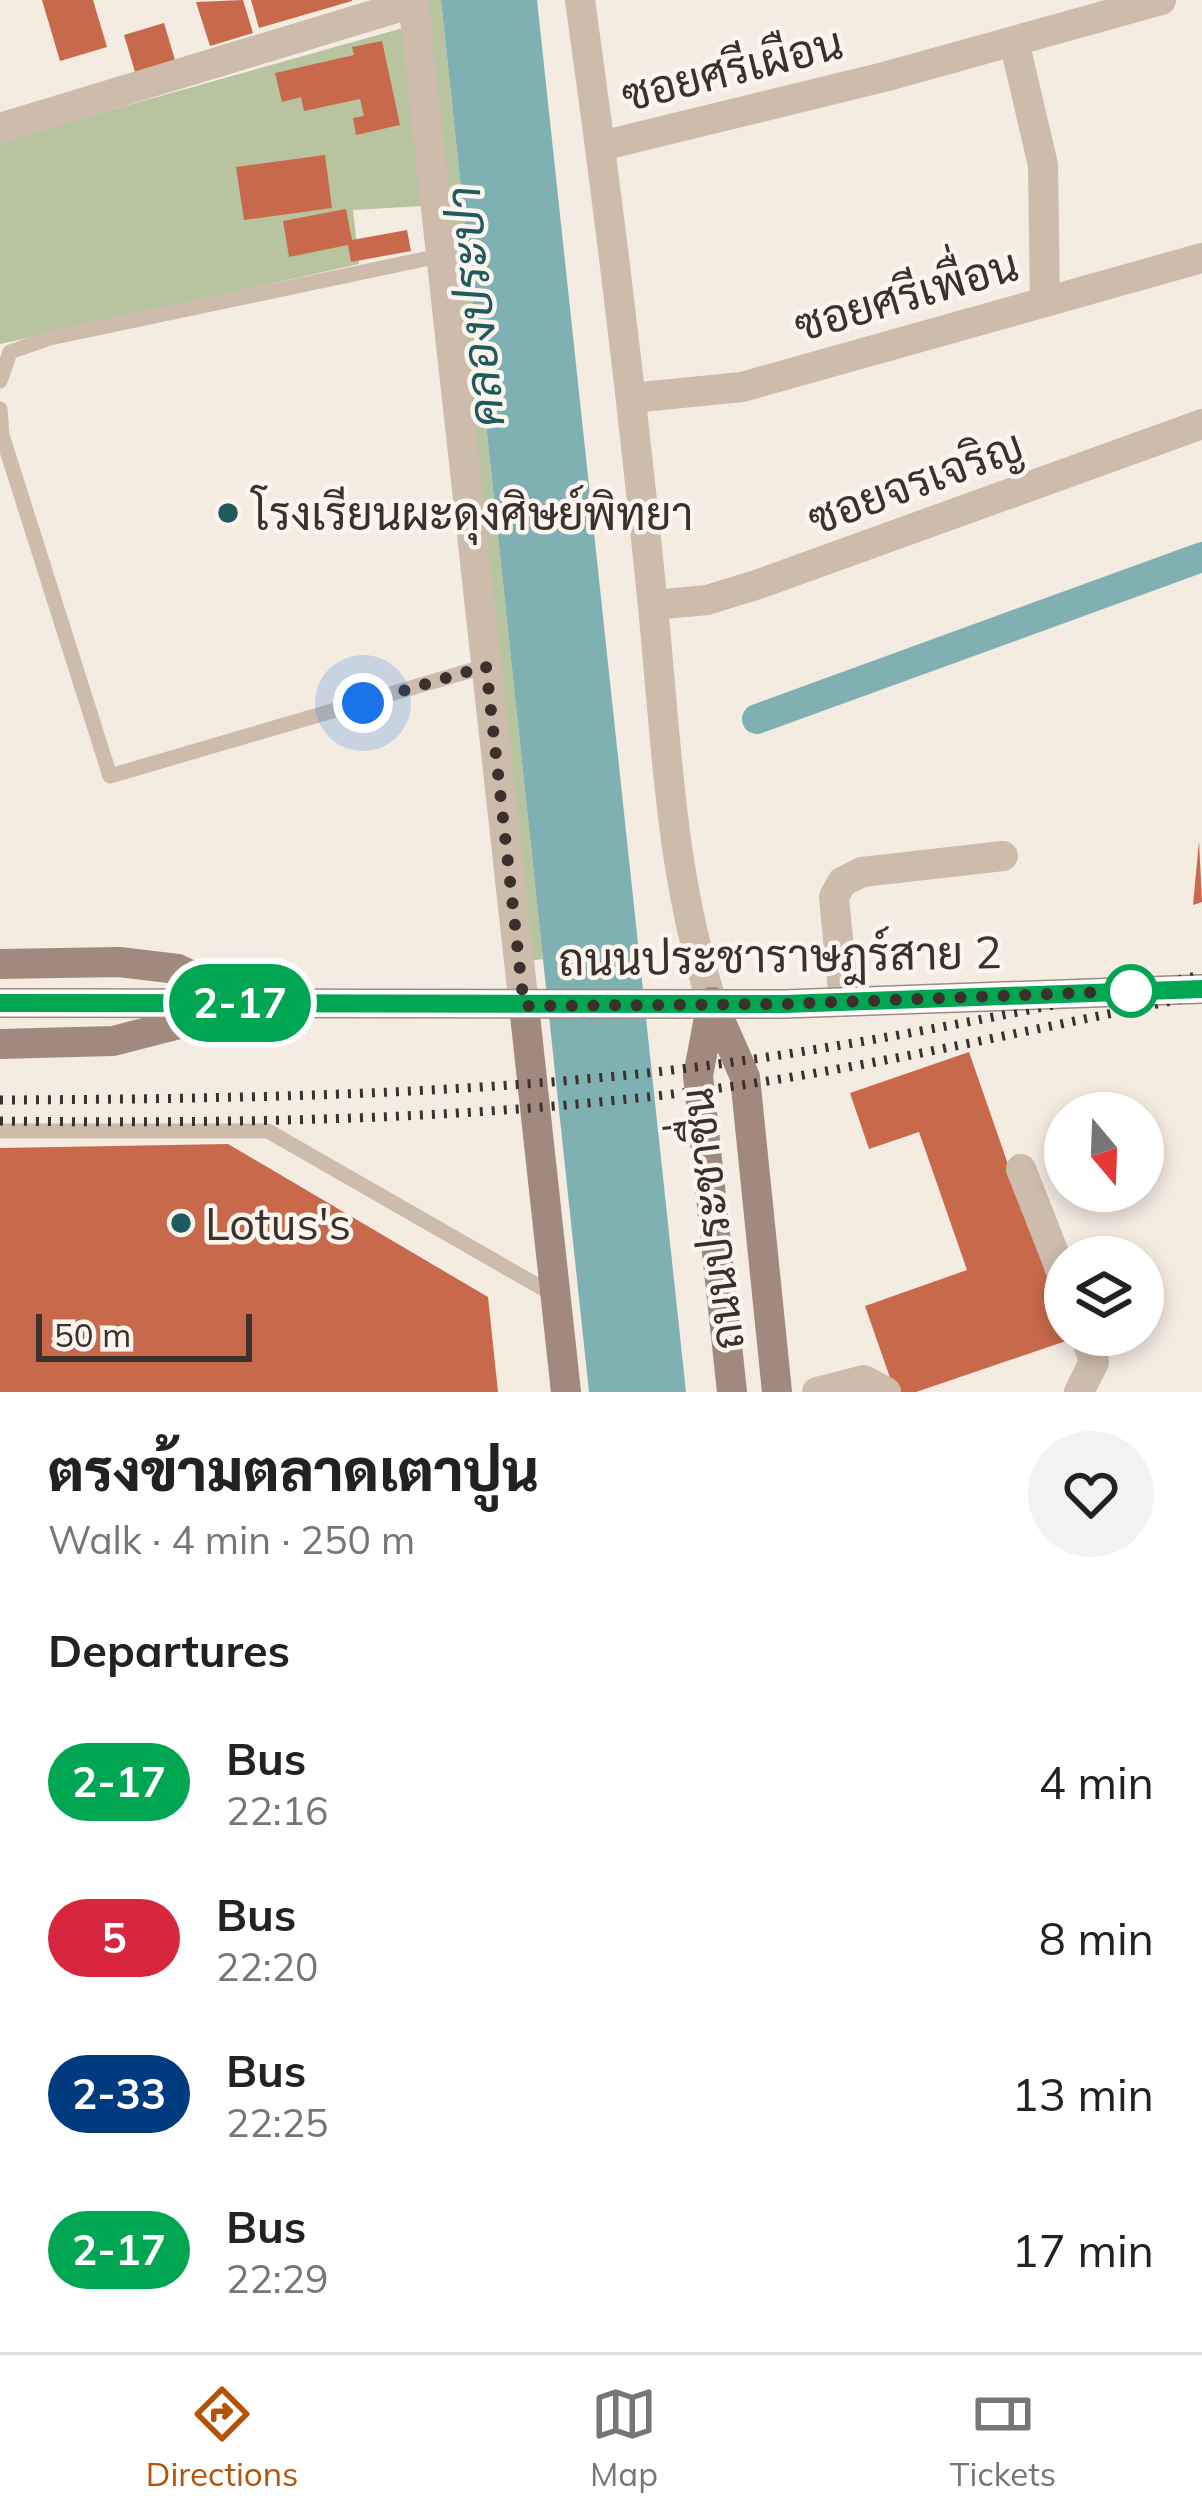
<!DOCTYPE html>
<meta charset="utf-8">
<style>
:root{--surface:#fff;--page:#f2f2f2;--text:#222;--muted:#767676;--line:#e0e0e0;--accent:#b45309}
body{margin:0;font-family:Mulish,Sarabun,sans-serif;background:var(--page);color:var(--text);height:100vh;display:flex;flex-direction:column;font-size:45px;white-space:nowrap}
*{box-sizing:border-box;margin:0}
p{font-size:39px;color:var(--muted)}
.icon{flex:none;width:66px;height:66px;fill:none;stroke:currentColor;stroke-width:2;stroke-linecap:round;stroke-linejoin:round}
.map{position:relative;height:1392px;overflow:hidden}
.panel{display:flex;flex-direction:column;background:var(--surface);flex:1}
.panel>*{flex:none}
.badge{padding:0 24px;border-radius:39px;font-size:42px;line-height:78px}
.needle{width:78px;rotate:161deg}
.buttons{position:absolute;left:1044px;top:1092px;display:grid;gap:24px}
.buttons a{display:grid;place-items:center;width:120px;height:120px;border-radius:50%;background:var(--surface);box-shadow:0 6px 18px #0003;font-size:60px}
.scale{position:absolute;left:36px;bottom:30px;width:216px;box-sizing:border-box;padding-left:12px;border:6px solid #3b302b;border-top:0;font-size:33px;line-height:42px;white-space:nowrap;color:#3b302b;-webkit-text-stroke:9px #fbf5ee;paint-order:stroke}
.you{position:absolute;width:60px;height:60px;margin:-30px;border:9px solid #fff;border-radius:50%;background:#1a73e8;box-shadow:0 0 0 18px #1a73e833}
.map>.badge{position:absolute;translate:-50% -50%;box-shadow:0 0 0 6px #fff}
h2{padding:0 48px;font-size:45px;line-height:108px}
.round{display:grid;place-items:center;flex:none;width:126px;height:126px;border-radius:63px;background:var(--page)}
.head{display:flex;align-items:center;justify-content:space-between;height:204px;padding:0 48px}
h1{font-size:57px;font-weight:800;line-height:90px}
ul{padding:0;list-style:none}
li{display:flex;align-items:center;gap:36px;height:156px;padding:0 48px}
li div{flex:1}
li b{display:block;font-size:45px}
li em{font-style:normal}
li .badge{min-width:132px;font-weight:700;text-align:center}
.tabs{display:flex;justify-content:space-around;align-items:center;height:168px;border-top:3px solid var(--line);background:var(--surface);font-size:33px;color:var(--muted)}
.tabs a{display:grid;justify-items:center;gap:6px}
.tabs .current{color:var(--accent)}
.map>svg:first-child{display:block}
.green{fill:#b8c4a0}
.water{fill:#7fb0b2}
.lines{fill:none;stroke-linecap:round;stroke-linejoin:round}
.canal{stroke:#7fb0b2;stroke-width:30}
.building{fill:#c8694b}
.lane{stroke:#cdbbac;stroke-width:15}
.street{stroke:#cdbbac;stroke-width:30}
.secondary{stroke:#a18a7d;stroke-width:30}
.rail{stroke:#3b302b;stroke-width:9;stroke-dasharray:3 9;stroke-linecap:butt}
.line-casing{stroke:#fff;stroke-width:27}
.line{stroke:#00a651;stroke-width:18}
.walk{stroke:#3b302b;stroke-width:12;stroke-dasharray:0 21.6}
.poi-dot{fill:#1f5a5e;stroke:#fbf5ee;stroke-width:4.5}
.stop-dot{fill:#fff;stroke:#00a651;stroke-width:6}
.labels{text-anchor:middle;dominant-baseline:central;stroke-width:9;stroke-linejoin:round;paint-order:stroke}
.street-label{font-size:45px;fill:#3b302b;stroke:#fbf5ee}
.poi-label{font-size:45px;fill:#3b302b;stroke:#fbf5ee;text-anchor:start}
.water-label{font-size:48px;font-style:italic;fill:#1f5a5e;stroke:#fbf5ee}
</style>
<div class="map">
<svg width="1202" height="1392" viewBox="0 0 1202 1392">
<rect width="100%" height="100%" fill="#f4ebe1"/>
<g class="green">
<polygon points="421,0 441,0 543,959 530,961"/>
<polygon points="403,28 422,206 353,210 359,264 0,344 0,141"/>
</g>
<polygon class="water" points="441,0 537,0 686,1392 589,1392"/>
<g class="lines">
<polyline class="canal" points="757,719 1202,557"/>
</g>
<g class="building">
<polygon points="42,0 93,0 107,47 60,61"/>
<polygon points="243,0 253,33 210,46 196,2"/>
<polygon points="251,0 352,0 352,1 259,28"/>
<polygon points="164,23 175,60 135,72 124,35"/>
<polygon points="382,41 400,125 356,135 353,118 364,116 360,99 304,111 301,97 282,102 275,73 354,55 352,47"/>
<polygon points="325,155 332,208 244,220 236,167"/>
<polygon points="346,209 352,240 407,230 411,251 351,262 348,245 289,257 283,221"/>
<polygon points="1199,841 1202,902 1193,905"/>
<polygon points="969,1052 1069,1340 916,1392 895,1392 865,1306 967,1270 919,1132 869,1149 850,1093"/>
<polygon points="228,1144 488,1297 498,1392 0,1392 0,1148"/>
</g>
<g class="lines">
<g class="lane">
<polyline points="0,381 10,352 50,338 439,256"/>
<polyline points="0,409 2,435 110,776 486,666"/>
<polyline points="0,1131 268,1131 554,1295"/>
</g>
<g class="street">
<polyline points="413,0 524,1006"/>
<path d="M580,0C608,199 632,398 652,597C666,732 669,872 712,1002"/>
<polyline points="1014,41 1043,165 1045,302"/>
<polyline points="0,128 413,3"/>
<polyline points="601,146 884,77 1161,0"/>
<polyline points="631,398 742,387 1202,258"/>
<polyline points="653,605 707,600 759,584 1202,424"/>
<polyline points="844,1002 834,897 842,882 862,872 1003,856"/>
<polyline points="1021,1169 1065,1281"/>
<polyline points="817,1392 864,1380 886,1392"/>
<polyline points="1079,1392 1094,1362 1085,1335"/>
</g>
<g class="secondary">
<polyline points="0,964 119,962 178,969 240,998"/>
<polyline points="712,1002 745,1077 777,1392"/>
<polyline points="712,1002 698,1076 732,1392"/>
<polyline points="0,1003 785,1004 1202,989"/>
<polyline points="524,1006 566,1392"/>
<polyline points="0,1044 113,1041 234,1010"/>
</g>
<g class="rail">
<path d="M0,1100C209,1099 419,1096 628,1075C821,1055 1012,1013 1202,975"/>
<path d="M0,1121C251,1124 506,1120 755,1083C904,1060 1053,1024 1202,995"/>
</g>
</g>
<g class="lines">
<defs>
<polyline id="line" points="0,1003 785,1004 1202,989"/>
</defs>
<use href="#line" class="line-casing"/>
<use href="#line" class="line"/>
<polyline class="walk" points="363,703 486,666 524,1006 785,1004 1131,991"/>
</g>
<g class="poi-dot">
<circle cx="228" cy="513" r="12"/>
<circle cx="181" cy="1223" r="12"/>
</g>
<circle class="stop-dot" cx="1131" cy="991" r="24"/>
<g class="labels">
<g class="street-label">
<text transform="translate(732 68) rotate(-14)">ซอยศรีเผือน</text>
<text transform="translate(906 294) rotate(-16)">ซอยศรีเพื่อน</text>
<text transform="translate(915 481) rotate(-20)">ซอยจรเจริญ</text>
<text transform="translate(780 955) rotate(-1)">ถนนประชาราษฎร์สาย 2</text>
<text transform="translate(711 1219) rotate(-97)">ถนนประชาชื่น</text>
</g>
<g class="poi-label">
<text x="252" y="513">โรงเรียนผะดุงศิษย์พิทยา</text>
<text x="205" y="1223">Lotus's</text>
</g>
<g class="water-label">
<text transform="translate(474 307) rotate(-96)">คลองประปา</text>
</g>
</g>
</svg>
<div class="buttons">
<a><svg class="needle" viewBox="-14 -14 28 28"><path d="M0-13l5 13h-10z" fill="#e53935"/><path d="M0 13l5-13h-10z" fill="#767676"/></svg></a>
<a><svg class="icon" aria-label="layers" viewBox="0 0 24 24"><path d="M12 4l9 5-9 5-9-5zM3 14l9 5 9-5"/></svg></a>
</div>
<div class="scale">50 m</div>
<div class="you" style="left:363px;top:703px"></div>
<b class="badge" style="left:240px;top:1003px;background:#00a651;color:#fff">2-17</b>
</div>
<section class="panel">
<div class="head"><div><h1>ตรงข้ามตลาดเตาปูน</h1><p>Walk · 4 min · 250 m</p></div><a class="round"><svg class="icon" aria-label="heart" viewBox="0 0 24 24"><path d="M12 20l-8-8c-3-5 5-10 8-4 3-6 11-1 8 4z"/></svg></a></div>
<h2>Departures</h2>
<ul>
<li><span class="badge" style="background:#00a651;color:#fff">2-17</span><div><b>Bus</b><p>22:16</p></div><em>4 min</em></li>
<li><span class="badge" style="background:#d7263d;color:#fff">5</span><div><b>Bus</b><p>22:20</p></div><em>8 min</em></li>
<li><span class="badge" style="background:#003b80;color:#fff">2-33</span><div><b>Bus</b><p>22:25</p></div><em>13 min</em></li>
<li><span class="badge" style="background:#00a651;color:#fff">2-17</span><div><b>Bus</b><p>22:29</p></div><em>17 min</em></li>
</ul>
</section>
<nav class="tabs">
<a class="current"><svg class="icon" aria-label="directions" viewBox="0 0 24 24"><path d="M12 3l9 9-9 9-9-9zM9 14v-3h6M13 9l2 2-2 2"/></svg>Directions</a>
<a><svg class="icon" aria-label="map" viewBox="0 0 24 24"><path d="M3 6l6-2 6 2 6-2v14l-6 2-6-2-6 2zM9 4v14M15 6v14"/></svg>Map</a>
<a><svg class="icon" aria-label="tickets" viewBox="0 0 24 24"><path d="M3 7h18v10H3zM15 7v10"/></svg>Tickets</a>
</nav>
